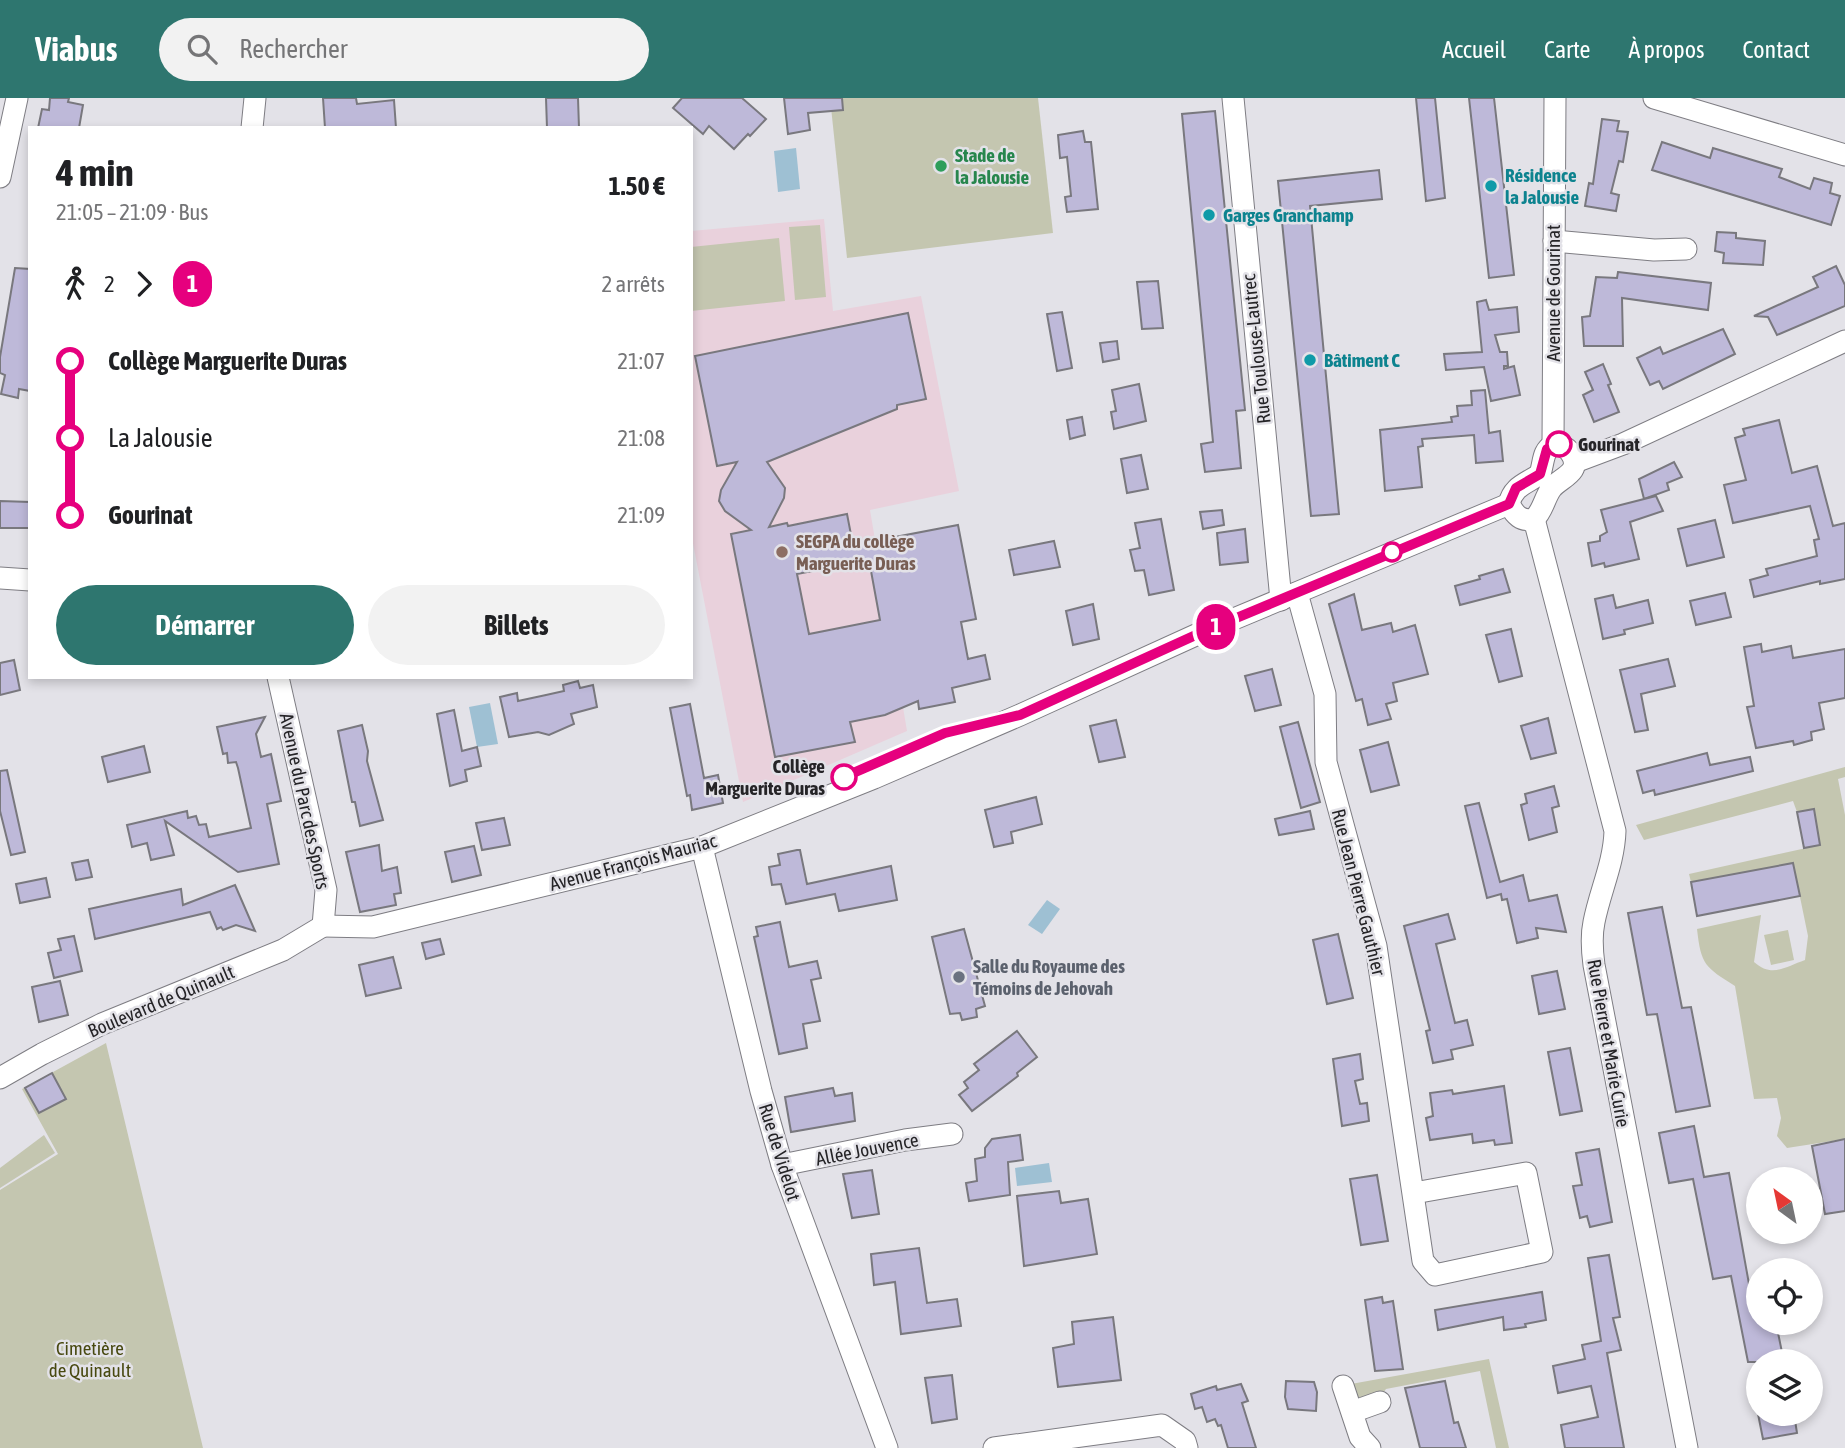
<!DOCTYPE html>
<html lang="fr">
<meta charset="utf-8">
<style>
:root{--surface:#fff;--page:#f2f2f2;--text:#202124;--muted:#757577;--accent:#2e766f}
body{margin:0;font-family:"Asap Condensed",sans-serif;background:var(--page);color:var(--text);height:100vh;display:flex;flex-direction:column;font-size:26px;white-space:nowrap}
*{box-sizing:border-box;margin:0}
p{font-size:23px;color:var(--muted)}
.icon{flex:none;width:38px;height:38px;fill:none;stroke:currentColor;stroke-width:2;stroke-linecap:round;stroke-linejoin:round}
.map{position:relative;flex:1;overflow:hidden}
.drawer{position:absolute;left:28px;top:28px;width:665px;height:553px;display:flex;flex-direction:column;background:var(--surface);border-radius:0px;box-shadow:0 4px 10px #0003}
.drawer>*{flex:none}
.badge{padding:0 14px;border-radius:23px;font-size:24px;line-height:46px}
.needle{width:46px;rotate:327deg}
.controls{position:absolute;left:1746px;top:1069px;display:grid;gap:14px}
.controls a{display:grid;place-items:center;width:77px;height:77px;border-radius:50%;background:var(--surface);box-shadow:0 4px 10px #0003;font-size:35px}
.map>.badge{position:absolute;translate:-50% -50%;box-shadow:0 0 0 4px #fff}
.legs{display:flex;align-items:center;gap:10px;height:77px;padding:0 28px;font-size:23px}
.legs p{margin-inline-start:auto}
.summary{display:flex;align-items:center;justify-content:space-between;height:119px;padding:0 28px}
h1{font-size:38px;font-weight:700;line-height:52px}
.cta{display:flex;gap:14px;margin-top:auto;padding:14px 28px}
.cta a{flex:1;height:80px;border-radius:42px;background:var(--accent);color:#fff;font-size:28px;font-weight:700;line-height:80px;text-align:center}
.cta a+a{background:var(--page);color:var(--text)}
ul{padding:0 28px;list-style:none}
li{display:flex;align-items:center;gap:24px;height:77px;font-size:26px}
li i{display:grid;place-items:center;width:10px;height:100%;margin:0 9px;background:currentColor}
li i::after{content:'';width:18px;height:18px;margin:-9px;border:5px solid;border-radius:50%;background:var(--surface)}
li p{margin-inline-start:auto}
li:first-child i{background:linear-gradient(#0000 50%,currentColor 0)}
li:last-child i{background:linear-gradient(currentColor 50%,#0000 0)}
header{display:flex;align-items:center;gap:42px;box-sizing:border-box;height:98px;padding:0 35px;background:var(--accent);color:#fff}
header strong{font-size:33px}
nav{display:flex;gap:38px;margin-inline-start:auto;font-size:24px}
.search{width:490px;height:63px;background:var(--page);display:flex;align-items:center;gap:18px;box-sizing:border-box;padding:0 24px;border-radius:38px;color:var(--muted);font-size:26px}
.map>svg:first-child{display:block}
.education{fill:#e9d1dc}
.green{fill:#c4c6b0}
.water{fill:#9ec0d3}
.building{fill:#beb9d9;stroke:#79787e;stroke-width:2;fill-rule:evenodd}
.lines{fill:none;stroke-linecap:round;stroke-linejoin:round}
.minor-casing{stroke:#7e7d83;stroke-width:23}
.minor{stroke:#fff;stroke-width:21}
.line-1-casing{stroke:#fff;stroke-width:16}
.line-1{stroke:#e6007e;stroke-width:10}
.leisure-dot{fill:#2e9e5b;stroke:#e3e2e8;stroke-width:2.5}
.culture-dot{fill:#0f9aa8;stroke:#e3e2e8;stroke-width:2.5}
.stop-1-dot{fill:#fff;stroke:#e6007e;stroke-width:3.5}
.education-dot{fill:#8d6e63;stroke:#e3e2e8;stroke-width:2.5}
.worship-dot{fill:#6b7280;stroke:#e3e2e8;stroke-width:2.5}
.labels{text-anchor:middle;dominant-baseline:central;stroke-width:5;stroke-linejoin:round;paint-order:stroke}
.leisure-label{font-size:19px;font-weight:bold;fill:#27864d;stroke:#e3e2e8;text-anchor:start}
.culture-label{font-size:19px;font-weight:bold;fill:#0d838f;stroke:#e3e2e8;text-anchor:start}
.street-label{font-size:19px;fill:#252427;stroke:#e3e2e8}
.stop-label{font-size:19px;font-weight:bold;fill:#252427;stroke:#e3e2e8;text-anchor:start}
.education-label{font-size:19px;font-weight:bold;fill:#785e54;stroke:#e3e2e8;text-anchor:start}
.worship-label{font-size:19px;font-weight:bold;fill:#5b616d;stroke:#e3e2e8;text-anchor:start}
.park-label{font-size:19px;fill:#484910;stroke:#e3e2e8}
</style>
<header>
<strong>Viabus</strong>
<div class="search"><svg class="icon" aria-label="search" viewBox="0 0 24 24"><circle cx="10" cy="10" r="6"/><path d="M15 15l6 6"/></svg>Rechercher</div>
<nav><a>Accueil</a><a>Carte</a><a>À propos</a><a>Contact</a></nav>
</header>
<div class="map">
<svg width="1845" height="1350" viewBox="0 0 1845 1350">
<rect width="100%" height="100%" fill="#e3e2e8"/>
<polygon class="education" points="824,121 833,213 921,198 959,393 870,412 907,633 743,704 691,435 691,133"/>
<g class="green">
<polygon points="830,0 1038,0 1053,135 847,160"/>
<polygon points="820,127 826,199 795,202 789,129"/>
<polygon points="779,140 785,203 691,213 691,149"/>
<path d="M1845,669V679L1838,681L1845,717V1041L1787,1050L1777,1038L1781,1020L1777,1000L1754,1001L1735,888C1705,869 1701,867 1697,831L1761,817L1754,864C1772,880 1785,869 1805,862L1808,838L1793,765L1691,784L1689,776L1820,747L1814,711L1797,714L1793,703L1644,742L1636,727Z"/>
<polygon points="1788,832 1794,862 1771,867 1764,837"/>
<polygon points="106,945 203,1350 0,1350 0,1092 58,1056 22,991"/>
<polygon points="44,1037 55,1055 0,1090 0,1070"/>
<path d="M1489,1261L1509,1350H1496L1480,1273L1386,1291C1378,1303 1368,1301 1355,1298L1351,1286Z"/>
</g>
<g class="water">
<polygon points="796,50 800,91 778,94 774,53"/>
<polygon points="490,605 498,646 477,649 469,609"/>
<polygon points="1047,802 1060,811 1042,836 1028,827"/>
<polygon points="1049,1065 1052,1084 1017,1088 1015,1070"/>
</g>
<g class="building">
<polygon points="50,0 69,0 68,4 83,7 79,30 38,30 42,11 49,12"/>
<polygon points="323,0 356,0 357,6 394,2 396,30 325,30"/>
<polygon points="546,0 578,0 579,30 547,30"/>
<polygon points="682,0 742,0 766,21 750,38 748,36 734,51 709,28 703,36 673,10"/>
<polygon points="784,0 842,0 843,12 808,15 810,32 788,36"/>
<polygon points="1416,0 1435,0 1445,100 1426,103"/>
<polygon points="1469,0 1494,0 1514,177 1489,180"/>
<polygon points="1215,13 1245,312 1236,313 1241,370 1205,374 1201,346 1213,344 1182,16"/>
<polygon points="1602,21 1619,23 1617,33 1628,34 1623,64 1619,63 1611,95 1619,97 1616,113 1585,108 1589,85 1593,86"/>
<polygon points="1083,33 1085,44 1091,44 1098,111 1067,114 1065,99 1071,98 1067,59 1060,60 1058,37"/>
<polygon points="1662,44 1710,60 1713,50 1782,71 1779,79 1810,91 1814,80 1832,85 1830,95 1840,98 1831,127 1652,72"/>
<polygon points="1379,72 1382,101 1310,108 1339,416 1311,418 1278,83"/>
<polygon points="1717,134 1736,135 1736,140 1765,143 1763,167 1723,165 1724,155 1715,153"/>
<polygon points="1836,168 1845,187 1845,208 1777,237 1768,219 1754,218 1818,189 1813,179"/>
<polygon points="15,170 30,171 30,293 19,291 18,300 1,296 5,277 0,275 0,259"/>
<polygon points="1618,174 1711,185 1708,212 1622,200 1623,248 1584,248 1582,219 1590,218 1596,179 1617,180"/>
<polygon points="1158,183 1163,230 1142,231 1137,184"/>
<polygon points="1486,202 1489,212 1517,209 1519,234 1495,237 1500,254 1507,254 1508,268 1504,268 1504,271 1514,268 1520,297 1491,303 1484,269 1446,272 1444,256 1482,254 1477,204"/>
<polygon points="1062,214 1072,270 1057,273 1047,216"/>
<path d="M908,215L926,301L897,307V311L767,364L785,390L784,400L769,429L787,425L788,428L847,416L853,447L958,427L976,521L961,524L968,561L985,557L990,581L952,590L955,604L919,611L918,603L885,617L850,624L855,644L775,659L731,436L751,432L725,413L719,403L721,392L737,364L717,368L695,258ZM869,462L880,522L809,536L797,476Z"/>
<polygon points="1723,231 1735,256 1663,291 1659,283 1650,287 1637,260 1660,249 1663,256"/>
<polygon points="1117,243 1119,261 1103,264 1100,245"/>
<polygon points="1603,266 1611,286 1608,287 1619,314 1594,324 1583,297 1593,292 1585,274"/>
<polygon points="1139,286 1146,323 1114,331 1111,314 1116,313 1112,292"/>
<polygon points="1485,292 1489,335 1500,333 1503,363 1476,365 1474,337 1422,341 1423,348 1418,349 1422,389 1385,393 1380,332 1452,324 1451,319 1458,318 1457,308 1472,307 1471,293"/>
<polygon points="1082,319 1085,337 1070,341 1067,322"/>
<polygon points="1779,322 1792,375 1817,368 1833,428 1845,425 1845,481 1820,486 1820,483 1754,499 1750,482 1768,477 1766,471 1817,458 1814,442 1819,441 1810,408 1733,425 1724,387 1746,382 1735,340 1745,337 1743,331"/>
<polygon points="1141,357 1148,391 1127,395 1121,361"/>
<polygon points="1674,364 1682,379 1667,385 1669,392 1644,401 1639,381"/>
<polygon points="1656,398 1663,413 1630,424 1639,461 1605,469 1604,465 1592,468 1588,445 1600,443 1600,438 1607,434 1601,412"/>
<polygon points="0,403 30,404 30,430 0,430"/>
<polygon points="1222,412 1224,427 1203,431 1200,414"/>
<polygon points="1161,421 1174,492 1149,497 1144,472 1135,473 1130,452 1140,450 1135,425"/>
<polygon points="1715,422 1724,459 1687,468 1678,431"/>
<polygon points="1245,431 1248,464 1220,467 1217,435"/>
<polygon points="1054,443 1060,469 1014,477 1009,452"/>
<polygon points="1503,471 1510,494 1460,507 1455,488 1480,481 1479,478"/>
<polygon points="1725,495 1731,519 1696,527 1690,503"/>
<polygon points="1354,496 1362,532 1391,525 1393,534 1415,527 1428,576 1393,585 1397,603 1386,606 1391,621 1368,627 1362,601 1356,603 1329,506"/>
<polygon points="1613,497 1616,510 1648,502 1653,525 1624,532 1625,536 1603,541 1595,501"/>
<polygon points="1093,506 1099,541 1073,547 1066,513"/>
<polygon points="1511,531 1522,578 1499,584 1486,537"/>
<polygon points="1761,546 1762,554 1791,548 1793,560 1845,551 1845,600 1819,605 1824,631 1811,634 1812,642 1794,647 1793,643 1756,650 1747,609 1754,608 1744,549"/>
<polygon points="1668,561 1675,588 1641,596 1648,632 1635,634 1620,572"/>
<polygon points="14,562 20,592 0,597 0,565"/>
<polygon points="1272,571 1281,607 1255,613 1245,578"/>
<polygon points="578,583 580,590 593,587 597,609 571,616 574,626 549,637 538,634 509,639 500,599 517,595 518,603 546,597 564,593 563,587"/>
<polygon points="690,606 704,680 718,677 723,705 692,712 690,697 687,698 670,610"/>
<polygon points="454,612 462,653 477,649 481,668 465,672 467,683 450,688 437,616"/>
<polygon points="265,619 256,636 261,659 271,656 281,703 267,706 279,766 238,774 165,723 174,757 151,762 147,745 132,749 127,727 187,713 188,720 196,718 199,727 206,726 209,739 251,730 238,670 236,664 228,665 227,655 223,656 217,629"/>
<polygon points="1548,620 1556,655 1531,661 1521,628"/>
<polygon points="1116,622 1125,659 1099,664 1090,628"/>
<polygon points="1298,624 1320,704 1301,710 1280,629"/>
<polygon points="362,627 368,653 367,663 383,722 360,728 355,704 352,704 338,633"/>
<polygon points="1388,644 1399,687 1371,694 1360,652"/>
<polygon points="144,648 150,674 108,684 102,659"/>
<polygon points="1707,655 1710,667 1750,659 1753,673 1655,697 1654,692 1643,695 1637,673"/>
<polygon points="7,672 25,754 11,757 0,713 0,673"/>
<polygon points="1554,688 1559,708 1552,710 1557,734 1529,742 1521,707 1527,705 1525,696"/>
<polygon points="1036,699 1042,726 1011,734 1013,745 994,749 985,712"/>
<polygon points="1479,705 1500,784 1523,777 1529,803 1557,797 1566,834 1536,830 1538,840 1517,845 1507,801 1502,802 1501,796 1487,800 1465,708"/>
<polygon points="1814,711 1820,747 1804,750 1797,714"/>
<polygon points="1310,713 1314,731 1279,737 1275,721"/>
<polygon points="504,720 510,747 482,752 476,725"/>
<polygon points="379,747 382,773 397,769 401,795 394,796 396,807 360,814 346,754"/>
<polygon points="474,748 481,777 452,784 445,754"/>
<polygon points="797,752 800,752 807,786 891,768 897,802 839,813 835,796 786,806 781,786 772,787 769,769 780,767 778,756"/>
<polygon points="88,762 92,779 76,782 72,765"/>
<polygon points="1793,765 1800,798 1697,818 1691,784"/>
<polygon points="46,780 50,799 20,805 16,786"/>
<polygon points="235,787 255,833 236,827 223,832 221,829 217,831 210,814 95,841 89,811 181,791 183,807"/>
<polygon points="1662,809 1682,910 1691,909 1710,1008 1676,1014 1657,916 1647,917 1628,815"/>
<polygon points="1448,816 1455,841 1436,846 1455,925 1467,922 1473,947 1451,952 1453,961 1433,965 1426,933 1430,932 1404,828"/>
<polygon points="780,824 789,869 817,863 821,880 811,882 820,923 803,926 807,950 779,956 754,839 758,838 756,829"/>
<polygon points="964,831 985,908 976,911 977,919 962,922 960,915 950,916 932,839"/>
<polygon points="1338,836 1353,900 1327,906 1313,842"/>
<polygon points="74,838 82,873 54,880 48,855 61,852 58,841"/>
<polygon points="440,841 444,856 426,861 422,845"/>
<polygon points="393,859 401,890 366,898 359,867"/>
<polygon points="1557,873 1565,911 1539,916 1532,878"/>
<polygon points="60,883 68,917 39,924 32,889"/>
<polygon points="1017,933 1037,959 1017,975 1018,978 972,1013 959,997 968,990 964,984 979,972 974,966"/>
<polygon points="1570,950 1582,1013 1560,1017 1548,954"/>
<polygon points="1360,956 1363,981 1355,983 1360,1006 1367,1005 1369,1023 1342,1028 1333,961"/>
<polygon points="52,975 66,1001 39,1015 25,990"/>
<polygon points="1504,988 1512,1045 1495,1047 1494,1042 1473,1045 1472,1036 1430,1042 1426,1020 1433,1018 1430,995 1452,992 1453,996"/>
<polygon points="833,990 835,998 852,995 855,1023 791,1034 785,999"/>
<polygon points="1694,1028 1704,1079 1729,1075 1749,1186 1759,1184 1759,1225 1776,1225 1784,1264 1748,1264 1731,1178 1713,1181 1693,1081 1669,1085 1659,1035"/>
<polygon points="1020,1037 1023,1062 1008,1064 1010,1097 969,1103 966,1085 977,1083 975,1061 985,1059 985,1050 992,1041"/>
<polygon points="1845,1041 1845,1113 1825,1116 1812,1048"/>
<polygon points="1599,1051 1612,1124 1590,1129 1587,1118 1580,1120 1573,1088 1582,1087 1576,1055"/>
<polygon points="872,1072 879,1116 852,1120 843,1076"/>
<polygon points="1377,1077 1388,1143 1361,1147 1350,1081"/>
<polygon points="1059,1093 1061,1105 1088,1101 1097,1156 1024,1168 1017,1098"/>
<polygon points="919,1150 927,1205 957,1201 961,1228 901,1236 895,1184 874,1187 871,1156"/>
<polygon points="1609,1157 1620,1219 1613,1220 1621,1252 1607,1255 1624,1350 1565,1350 1561,1327 1598,1319 1591,1288 1558,1295 1553,1268 1585,1261 1582,1247 1601,1243 1588,1160"/>
<polygon points="1542,1194 1546,1222 1525,1226 1526,1229 1504,1232 1503,1219 1438,1232 1435,1212"/>
<polygon points="1382,1199 1383,1205 1393,1203 1403,1271 1375,1273 1365,1202"/>
<polygon points="1113,1219 1121,1282 1058,1289 1053,1250 1074,1246 1072,1224"/>
<polygon points="952,1277 957,1321 932,1325 925,1280"/>
<polygon points="1286,1283 1314,1284 1317,1294 1316,1313 1288,1311 1285,1299"/>
<polygon points="1445,1283 1454,1325 1458,1324 1466,1350 1420,1350 1405,1290"/>
<polygon points="1241,1286 1248,1303 1242,1305 1256,1350 1228,1350 1221,1327 1218,1328 1215,1321 1207,1324 1202,1309 1195,1311 1191,1296 1216,1288 1217,1292"/>
<polygon points="1758,1316 1794,1316 1797,1335 1763,1341"/>
</g>
<g class="lines">
<defs>
<g id="minor">
<polyline points="1233,0 1281,502"/>
<polyline points="1654,0 1845,57"/>
<polyline points="252,30 255,0"/>
<polyline points="0,79 17,0"/>
<polyline points="1554,143 1654,152 1686,151"/>
<polyline points="1553,347 1555,0"/>
<path d="M1553,347H1559C1565,349 1569,351 1572,357C1582,375 1559,380 1551,391C1544,401 1543,413 1534,421C1521,424 1515,417 1509,406C1513,388 1526,386 1540,376C1544,365 1542,353 1553,347Z"/>
<polyline points="1575,364 1623,346 1845,243"/>
<path d="M1534,421L1615,733C1614,765 1600,793 1594,824C1591,838 1592,852 1594,867L1687,1350"/>
<polyline points="0,480 30,482"/>
<polyline points="1297,495 1325,596 1326,664 1376,848 1423,1163 1435,1177 1542,1154 1526,1075 1414,1095"/>
<polyline points="278,579 326,792 323,828"/>
<polyline points="702,749 761,993 782,1067 887,1350"/>
<polyline points="323,828 373,829 702,749 874,680 1020,617 1198,536 1509,406"/>
<polyline points="0,980 42,956 102,926 283,852 323,828"/>
<polyline points="782,1067 905,1042 952,1036"/>
<polyline points="1343,1288 1360,1339 1370,1350"/>
<polyline points="1352,1314 1380,1304"/>
<polyline points="994,1350 1162,1327 1185,1343 1187,1350"/>
</g>
</defs>
<use href="#minor" class="minor-casing"/>
<use href="#minor" class="minor"/>
</g>
<g class="lines">
<defs>
<polyline id="line-1" points="844,679 945,635 1020,617 1198,536 1509,406 1516,390 1540,376 1547,351 1559,346"/>
</defs>
<use href="#line-1" class="line-1-casing"/>
<use href="#line-1" class="line-1"/>
</g>
<circle class="leisure-dot" cx="941" cy="68" r="7"/>
<g class="culture-dot">
<circle cx="1491" cy="88" r="7"/>
<circle cx="1209" cy="117" r="7"/>
<circle cx="1310" cy="262" r="7"/>
</g>
<g class="stop-1-dot">
<circle cx="1559" cy="346" r="12"/>
<circle cx="1392" cy="454" r="9"/>
<circle cx="844" cy="679" r="12"/>
</g>
<circle class="education-dot" cx="782" cy="454" r="7"/>
<circle class="worship-dot" cx="959" cy="879" r="7"/>
<g class="labels">
<g class="leisure-label">
<text x="955" y="57">Stade de<tspan x="955" dy="22">la Jalousie</tspan></text>
</g>
<g class="culture-label">
<text x="1505" y="77">Résidence<tspan x="1505" dy="22">la Jalousie</tspan></text>
<text x="1223" y="117">Garges Granchamp</text>
<text x="1324" y="262">Bâtiment C</text>
</g>
<g class="street-label">
<text transform="translate(1553 195) rotate(-90)">Avenue de Gourinat</text>
<text transform="translate(1256 251) rotate(-96)">Rue Toulouse-Lautrec</text>
<text transform="translate(305 703) rotate(78)">Avenue du Parc des Sports</text>
<text transform="translate(633 764) rotate(-15)">Avenue François Mauriac</text>
<text transform="translate(1359 794) rotate(76)">Rue Jean Pierre Gauthier</text>
<text transform="translate(161 903) rotate(-23)">Boulevard de Quinault</text>
<text transform="translate(1609 945) rotate(80)">Rue Pierre et Marie Curie</text>
<text transform="translate(867 1051) rotate(-11)">Allée Jouvence</text>
<text transform="translate(780 1054) rotate(73)">Rue de Videlot</text>
</g>
<g class="stop-label">
<text x="1578" y="346">Gourinat</text>
<text x="825" y="668" text-anchor="end">Collège<tspan x="825" dy="22">Marguerite Duras</tspan></text>
</g>
<g class="education-label">
<text x="796" y="443">SEGPA du collège<tspan x="796" dy="22">Marguerite Duras</tspan></text>
</g>
<g class="worship-label">
<text x="973" y="868">Salle du Royaume des<tspan x="973" dy="22">Témoins de Jehovah</tspan></text>
</g>
<g class="park-label">
<text x="90" y="1250">Cimetière<tspan x="90" dy="22">de Quinault</tspan></text>
</g>
</g>
</svg>
<div class="controls">
<a><svg class="needle" viewBox="-14 -14 28 28"><path d="M0-13l5 13h-10z" fill="#e53935"/><path d="M0 13l5-13h-10z" fill="#757577"/></svg></a>
<a><svg class="icon" aria-label="locate" viewBox="0 0 24 24"><circle cx="12" cy="12" r="6"/><path d="M12 2v4M12 18v4M2 12h4M18 12h4"/></svg></a>
<a><svg class="icon" aria-label="layers" viewBox="0 0 24 24"><path d="M12 4l9 5-9 5-9-5zM3 14l9 5 9-5"/></svg></a>
</div>
<b class="badge" style="left:1216px;top:529px;background:#e6007e;color:#fff">1</b>
<section class="drawer">
<div class="summary"><div><h1>4 min</h1><p>21:05 – 21:09 · Bus</p></div><b>1.50 €</b></div>
<div class="legs"><svg class="icon" aria-label="walk" viewBox="0 0 24 24"><circle cx="13" cy="4" r="2"/><path d="M13 8l-2 6 4 7M11 14l-3 7M7 12l3-4h3l4 4"/></svg>2<svg class="icon" aria-label="forward" viewBox="0 0 24 24"><path d="M9 5l7 7-7 7"/></svg><b class="badge" style="background:#e6007e;color:#fff">1</b><p>2 arrêts</p></div>
<ul>
<li><i style="color:#e6007e"></i><b>Collège Marguerite Duras</b><p>21:07</p></li>
<li><i style="color:#e6007e"></i><span>La Jalousie</span><p>21:08</p></li>
<li><i style="color:#e6007e"></i><b>Gourinat</b><p>21:09</p></li>
</ul>
<div class="cta"><a>Démarrer</a><a>Billets</a></div>
</section>
</div>
